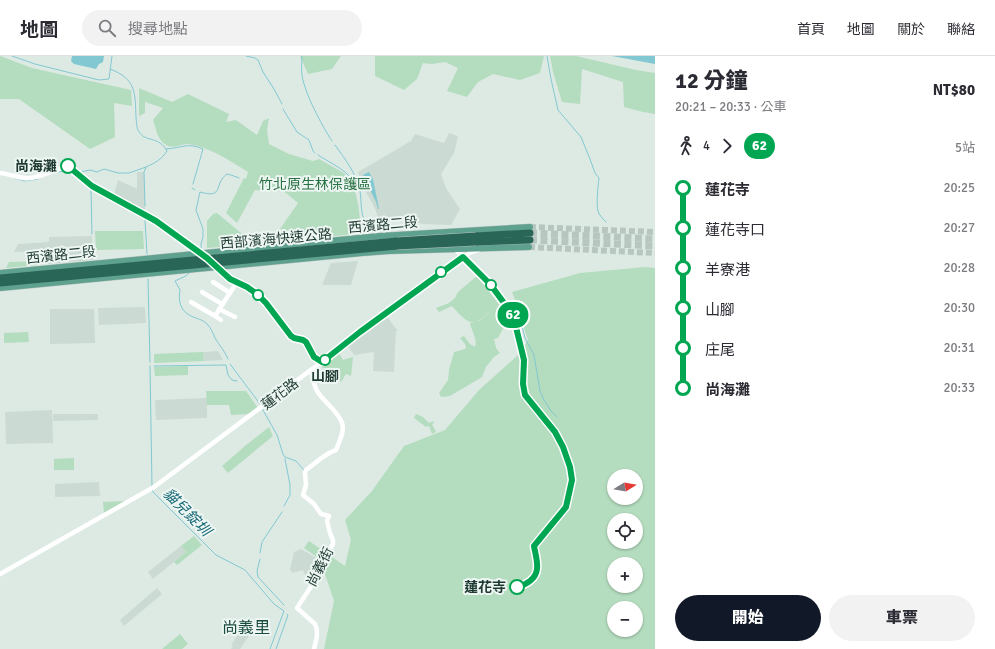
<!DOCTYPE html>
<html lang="zh-TW">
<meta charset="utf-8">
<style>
:root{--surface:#fff;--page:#f2f2f3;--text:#2b2b33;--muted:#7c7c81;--line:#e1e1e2;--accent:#111827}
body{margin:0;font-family:Signika,"Noto Sans TC",sans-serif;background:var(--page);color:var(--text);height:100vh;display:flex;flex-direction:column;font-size:15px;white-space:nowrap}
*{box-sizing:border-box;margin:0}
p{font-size:13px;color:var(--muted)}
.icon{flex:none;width:22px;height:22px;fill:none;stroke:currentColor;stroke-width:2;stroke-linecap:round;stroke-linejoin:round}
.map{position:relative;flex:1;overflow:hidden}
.details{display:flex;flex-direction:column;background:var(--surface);width:340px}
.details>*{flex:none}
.badge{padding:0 8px;border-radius:13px;font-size:14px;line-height:26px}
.needle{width:26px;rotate:79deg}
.tools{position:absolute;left:607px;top:413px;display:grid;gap:8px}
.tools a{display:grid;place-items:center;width:36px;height:36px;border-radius:50%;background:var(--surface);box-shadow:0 1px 3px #0004;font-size:20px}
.map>.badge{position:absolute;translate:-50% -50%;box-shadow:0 0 0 2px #fff}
.legs{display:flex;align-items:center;gap:6px;height:44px;padding:0 20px;font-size:13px}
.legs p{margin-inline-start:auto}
.overview{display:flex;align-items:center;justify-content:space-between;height:68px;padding:0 20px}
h1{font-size:22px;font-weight:800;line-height:30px}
.primary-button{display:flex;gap:8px;margin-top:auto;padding:8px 20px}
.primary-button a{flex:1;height:46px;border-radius:24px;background:var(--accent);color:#fff;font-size:16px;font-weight:800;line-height:46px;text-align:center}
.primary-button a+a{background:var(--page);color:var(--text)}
ul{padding:0 20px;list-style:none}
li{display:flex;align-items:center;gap:14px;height:40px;font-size:15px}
li i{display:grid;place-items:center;width:6px;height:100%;margin:0 5px;background:currentColor}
li i::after{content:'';width:10px;height:10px;margin:-5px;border:3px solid;border-radius:50%;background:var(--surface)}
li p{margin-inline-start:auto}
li:first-child i{background:linear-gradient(#0000 50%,currentColor 0)}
li:last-child i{background:linear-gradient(currentColor 50%,#0000 0)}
header{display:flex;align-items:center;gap:24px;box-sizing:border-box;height:56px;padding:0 20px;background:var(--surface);border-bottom:1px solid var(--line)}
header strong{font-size:19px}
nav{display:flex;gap:22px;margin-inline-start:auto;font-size:14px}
.search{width:280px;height:36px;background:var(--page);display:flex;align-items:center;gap:10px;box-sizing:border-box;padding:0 14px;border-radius:22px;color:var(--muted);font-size:15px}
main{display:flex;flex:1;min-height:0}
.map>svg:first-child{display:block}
.built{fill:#cbdad3}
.green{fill:#b4dcbe;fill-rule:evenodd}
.water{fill:#82c8d2}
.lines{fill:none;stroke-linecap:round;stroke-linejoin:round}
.stream{stroke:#82c8d2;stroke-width:1}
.major-tunnel{stroke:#b7c7c0;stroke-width:6;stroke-dasharray:6 3;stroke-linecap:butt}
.highway-tunnel{stroke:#b7c7c0;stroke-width:7;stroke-dasharray:7 3.5;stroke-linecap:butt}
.major-casing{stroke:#bcc4c1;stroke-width:7}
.highway-casing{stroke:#bcc4c1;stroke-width:8}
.minor{stroke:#fff;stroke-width:4.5}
.major{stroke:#5fa18f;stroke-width:6}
.highway{stroke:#296658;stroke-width:7}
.highway-bridge-casing{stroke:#bcc4c1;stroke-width:8;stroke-linecap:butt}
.highway-bridge{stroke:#296658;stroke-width:7}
.line-1-casing{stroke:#fff;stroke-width:9}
.line-1{stroke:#00a651;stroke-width:6}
.stop-1-dot{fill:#fff;stroke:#00a651;stroke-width:2}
.labels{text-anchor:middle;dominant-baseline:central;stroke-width:4;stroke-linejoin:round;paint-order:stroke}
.stop-label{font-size:14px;font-weight:bold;fill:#1e3931;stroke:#edf6f2;text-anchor:end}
.park-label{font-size:14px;fill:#277142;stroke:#edf6f2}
.street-label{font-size:14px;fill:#1e3931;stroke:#edf6f2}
.water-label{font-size:15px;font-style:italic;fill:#176977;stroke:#edf6f2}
.quarter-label{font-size:16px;fill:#1a4c3e;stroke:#edf6f2}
</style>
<header>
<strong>地圖</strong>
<div class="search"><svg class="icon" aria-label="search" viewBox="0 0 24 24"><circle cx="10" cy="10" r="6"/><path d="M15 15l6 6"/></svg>搜尋地點</div>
<nav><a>首頁</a><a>地圖</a><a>關於</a><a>聯絡</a></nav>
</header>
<main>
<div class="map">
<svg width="655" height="593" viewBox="0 0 655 593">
<rect width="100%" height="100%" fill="#ddeae4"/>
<g class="built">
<polygon points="449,77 458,80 454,97 441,118 446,132 460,153 451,169 423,168 403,163 380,167 374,150 364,133 358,116 411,85 415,78 444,87"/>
<polygon points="137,116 144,116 145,156 114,138 118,124 137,133"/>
<polygon points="92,180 93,204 48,208 48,195 14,196 18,188 49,186 49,181"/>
<polygon points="358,205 351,229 322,229 331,207"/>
<polygon points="145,251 146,267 99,269 98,252"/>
<polygon points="50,253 94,253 95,287 50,288"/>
<polygon points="387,261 398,275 396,275 394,316 373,315 374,296 354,299 348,290"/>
<polygon points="218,295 223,304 204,305 203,296"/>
<polygon points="207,342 207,362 156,364 155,344"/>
<polygon points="52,354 53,387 6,388 5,356"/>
<polygon points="53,358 98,358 98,364 53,365"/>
<polygon points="99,426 100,440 55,441 55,428"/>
<polygon points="181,490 186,496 153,523 148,516"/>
<polygon points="301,493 318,503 319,509 316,522 309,529 303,514 293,517 290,514 294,496"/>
<polygon points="157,532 162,538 124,570 120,564"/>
<polygon points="241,574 249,580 240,593 231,593 233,590 231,589"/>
</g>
<g class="green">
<polygon points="0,0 32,12 131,34 132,50 114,47 115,81 90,93 19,43 0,43"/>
<polygon points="300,0 341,0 332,13 308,18"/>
<polygon points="375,0 544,0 540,17 520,24 493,18 478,26 467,41 447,35 458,12 445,6 432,8 423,7 417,23 404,34 375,20"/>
<polygon points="550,0 576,0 636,14 655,17 655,58 643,56 624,51 623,26 582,13 580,48 562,46 553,16"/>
<path d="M139,32L172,46L188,38L229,58L226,66L236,64L257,79L263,65L269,62L267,74L269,88L289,98L313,105L319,103L344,117L350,124L355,135L358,148L360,163L364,171L371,175L345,179L314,182L280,189L289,175L280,173L298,147L286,137L282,135L255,134L237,167L226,157L244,122L246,123L248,116C229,104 211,92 189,88C182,87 175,93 168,90C158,86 156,73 153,64L163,52L145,46V57L139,60Z"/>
<polygon points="217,157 254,188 207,192 207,165 213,158"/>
<polygon points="95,175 143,175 144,193 96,194"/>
<polygon points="48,205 48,208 6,212 9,206"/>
<path d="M645,211L655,212V593H324L334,545L320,503L304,492L309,485L345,510L351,484L345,464L372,435L404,390L445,374L479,334L518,299L528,284L523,269L525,268L512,236L580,217ZM614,420H636V442H614ZM614,464H636V486H614ZM614,508H636V530H614ZM614,552H636V574H614Z"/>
<path d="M477,220L504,255L509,259L510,265L507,269H505L498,282L494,283L496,292L500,297L494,301L486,311L482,321L450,340L441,341L439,337L448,324L449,314L454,296L465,293L466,291L465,288L460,282L464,280L470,288L475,291C478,282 471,275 470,267L479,265L491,255C487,257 483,262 478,265C467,270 459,257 452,250L439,256L436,252L449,247L455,242L458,236Z"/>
<polygon points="28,276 29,286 4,287 4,277"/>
<polygon points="203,296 204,305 154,307 154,298"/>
<polygon points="339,297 343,304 353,301 351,320 346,318 341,326 338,323 332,323 329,314 321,311"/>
<polygon points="188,310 188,319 155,320 154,311"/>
<polygon points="206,335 246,335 258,352 249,358 231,359 229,349 207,349"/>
<polygon points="416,358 423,361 429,367 433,365 434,367 432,368 436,376 432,378 429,370 426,371 414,362"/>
<polygon points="269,371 273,380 228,417 222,410 245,390"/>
<polygon points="74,402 74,414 54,414 54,403"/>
<polygon points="125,445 104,458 103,446"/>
<polygon points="194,480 202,489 177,509 174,506 186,496 181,490"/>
<polygon points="180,578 188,588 182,593 162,593"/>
</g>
<g class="water">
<polygon points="72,0 104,0 103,6 99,8 96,13 74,8 71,5"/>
<polygon points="612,0 655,0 655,8"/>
<polygon points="369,116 373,123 379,153 378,153 376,146 363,119"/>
</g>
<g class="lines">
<g class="stream">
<polyline points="12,0 35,8 99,24 109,23 112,0"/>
<polyline points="246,0 255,2 258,4 263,16 274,33 282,48"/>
<path d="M302,0C302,6 301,13 302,19C304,36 322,70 332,85"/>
<path d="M547,0L551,23L558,54L581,81L590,103L595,117L599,122C598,130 596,148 598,155C599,159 603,163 606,166"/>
<path d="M110,13C137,23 135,38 136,62C137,68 136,73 140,77C146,86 159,80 167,95C161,104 155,107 146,111L144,116L145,150"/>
<polyline points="283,53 297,76 309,84 313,95 315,97"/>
<path d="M335,89C345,103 356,117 360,135C362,145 359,164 370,169C375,172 385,167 391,169C394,170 397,172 399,173"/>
<path d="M166,93C183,92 187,86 203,93L193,128"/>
<path d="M318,99C327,105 342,112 348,119C353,124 354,130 360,135"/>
<polyline points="58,116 64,115 70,116 91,134 92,178"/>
<polyline points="81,116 90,114 97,116 104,113 118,117 129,117 146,111"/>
<polyline points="14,122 25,125 38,123"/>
<polyline points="192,132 195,134"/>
<polyline points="145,164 147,198"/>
<path d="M201,194V188L203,181V173L196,154L200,136C225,143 213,128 227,118L231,119L239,122"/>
<polyline points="468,210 482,224 507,256"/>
<path d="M189,217C186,221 181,222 177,224L175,225L180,234C178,244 180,255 191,260C197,263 202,263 207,268C211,272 213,277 215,282C219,289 225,295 228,303"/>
<polyline points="148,223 150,306"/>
<polyline points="516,255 519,258 525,282 534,299 540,335 544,344 551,355 557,361"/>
<polyline points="230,308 260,348"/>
<polyline points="150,310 152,430"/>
<polyline points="154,310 226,309 228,319 232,324 237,325"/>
<polyline points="263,354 277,379 283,398 285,401 296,405 304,414"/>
<polyline points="152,433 153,436 216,499 245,514 274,548 284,555 270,593"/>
<polyline points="284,450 290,439 290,429 285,403"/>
<polyline points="260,497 262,486 282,456"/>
<polyline points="260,503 257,515 258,521 284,549"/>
<polyline points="276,593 288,559 287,558"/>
</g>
<g class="major-tunnel">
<polyline points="530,171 655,176"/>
<polyline points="529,191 655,197"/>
</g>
<g class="highway-tunnel">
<polyline points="530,177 655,183"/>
<polyline points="530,184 655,190"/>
</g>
<defs>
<g id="major">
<polyline points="0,217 380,180 530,171"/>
<polyline points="0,232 362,197 389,195 529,191"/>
</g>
<g id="highway">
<polyline points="476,180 530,177"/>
<polyline points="476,186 530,184"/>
<polyline points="0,222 397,185"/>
<polyline points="0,227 397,190"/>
</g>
</defs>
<use href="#major" class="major-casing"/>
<use href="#highway" class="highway-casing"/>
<g class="minor">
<path d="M0,117C9,118 16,121 25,122C34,124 58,113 67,110L93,130L156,165L200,198"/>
<polyline points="455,191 455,193 491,228 513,259 524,304 523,327 525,339 555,376 563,391 570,411 572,424 571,430 566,451 534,490"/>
<polyline points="215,210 230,223 247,231 261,242 291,280 294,282 303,284 306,287 314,301 322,306"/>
<polyline points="213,226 230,237"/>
<polyline points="202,236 222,248"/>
<polyline points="191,246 215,260"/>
<polyline points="219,253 235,261"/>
<polyline points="221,264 215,260 237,226"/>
<path d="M311,314C312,321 314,329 317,335C323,345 339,356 342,367C345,375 339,386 336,394C324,398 316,407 306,414L305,417L306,429L303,439L314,448L321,458L329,460L327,465L330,477L333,484V488L329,496L323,506L317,523L310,532L297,552L315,568C319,576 316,585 314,593"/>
<polyline points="0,518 101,461 154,431 453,208 471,196 478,194"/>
</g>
<use href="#major" class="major"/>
<use href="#highway" class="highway"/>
<defs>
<g id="highway-bridge">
<polyline points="397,185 476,180"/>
<polyline points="397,190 476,186"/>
</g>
</defs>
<use href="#highway-bridge" class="highway-bridge-casing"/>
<use href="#highway-bridge" class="highway-bridge"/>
</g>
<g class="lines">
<defs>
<path id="line-1" d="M68,110L92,130L156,165L207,202L230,223L247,231L257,238L266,247L291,280L294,282L303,284L306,286L314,301L322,306L360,276L463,201L490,228L513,259L524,304L523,328L525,339L555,376L563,391L570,411L572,424L566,451L534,490C535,497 538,505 537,513C536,523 526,529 517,531"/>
</defs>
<use href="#line-1" class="line-1-casing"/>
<use href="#line-1" class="line-1"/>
</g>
<g class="stop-1-dot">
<circle cx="68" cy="110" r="7"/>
<circle cx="441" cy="216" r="5"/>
<circle cx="491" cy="229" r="5"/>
<circle cx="258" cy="239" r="5"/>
<circle cx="325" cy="304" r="5"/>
<circle cx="517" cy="531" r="7"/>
</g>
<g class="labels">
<g class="stop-label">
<text x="57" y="110">尚海灘</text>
<text x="325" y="320" text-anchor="middle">山腳</text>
<text x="506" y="531">蓮花寺</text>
</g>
<g class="park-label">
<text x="315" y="128">竹北原生林保護區</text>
</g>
<g class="street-label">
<text transform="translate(383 169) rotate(-5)">西濱路二段</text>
<text transform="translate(276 183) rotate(-5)">西部濱海快速公路</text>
<text transform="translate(61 199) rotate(-6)">西濱路二段</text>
<text transform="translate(280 338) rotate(-37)">蓮花路</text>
<text transform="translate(320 511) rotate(-63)">尚義街</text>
</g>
<g class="water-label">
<text transform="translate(187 456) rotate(45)">貓兒錠圳</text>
</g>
<g class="quarter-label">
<text x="246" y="572">尚義里</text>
</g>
</g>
</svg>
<div class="tools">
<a><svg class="needle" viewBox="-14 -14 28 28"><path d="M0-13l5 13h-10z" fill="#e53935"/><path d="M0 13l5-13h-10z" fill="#7c7c81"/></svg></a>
<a><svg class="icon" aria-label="locate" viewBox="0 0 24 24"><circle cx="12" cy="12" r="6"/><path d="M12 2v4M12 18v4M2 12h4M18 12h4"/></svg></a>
<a>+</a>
<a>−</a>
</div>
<b class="badge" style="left:513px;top:259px;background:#00a651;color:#fff">62</b>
</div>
<section class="details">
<div class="overview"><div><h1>12 分鐘</h1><p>20:21 – 20:33 · 公車</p></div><b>NT$80</b></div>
<div class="legs"><svg class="icon" aria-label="walk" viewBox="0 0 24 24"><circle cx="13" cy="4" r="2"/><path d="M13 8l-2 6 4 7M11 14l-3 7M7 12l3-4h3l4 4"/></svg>4<svg class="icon" aria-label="forward" viewBox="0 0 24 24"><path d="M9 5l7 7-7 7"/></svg><b class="badge" style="background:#00a651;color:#fff">62</b><p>5站</p></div>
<ul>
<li><i style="color:#00a651"></i><b>蓮花寺</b><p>20:25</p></li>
<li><i style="color:#00a651"></i><span>蓮花寺口</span><p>20:27</p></li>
<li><i style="color:#00a651"></i><span>羊寮港</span><p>20:28</p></li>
<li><i style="color:#00a651"></i><span>山腳</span><p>20:30</p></li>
<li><i style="color:#00a651"></i><span>庄尾</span><p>20:31</p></li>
<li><i style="color:#00a651"></i><b>尚海灘</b><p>20:33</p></li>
</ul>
<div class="primary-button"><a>開始</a><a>車票</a></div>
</section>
</main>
